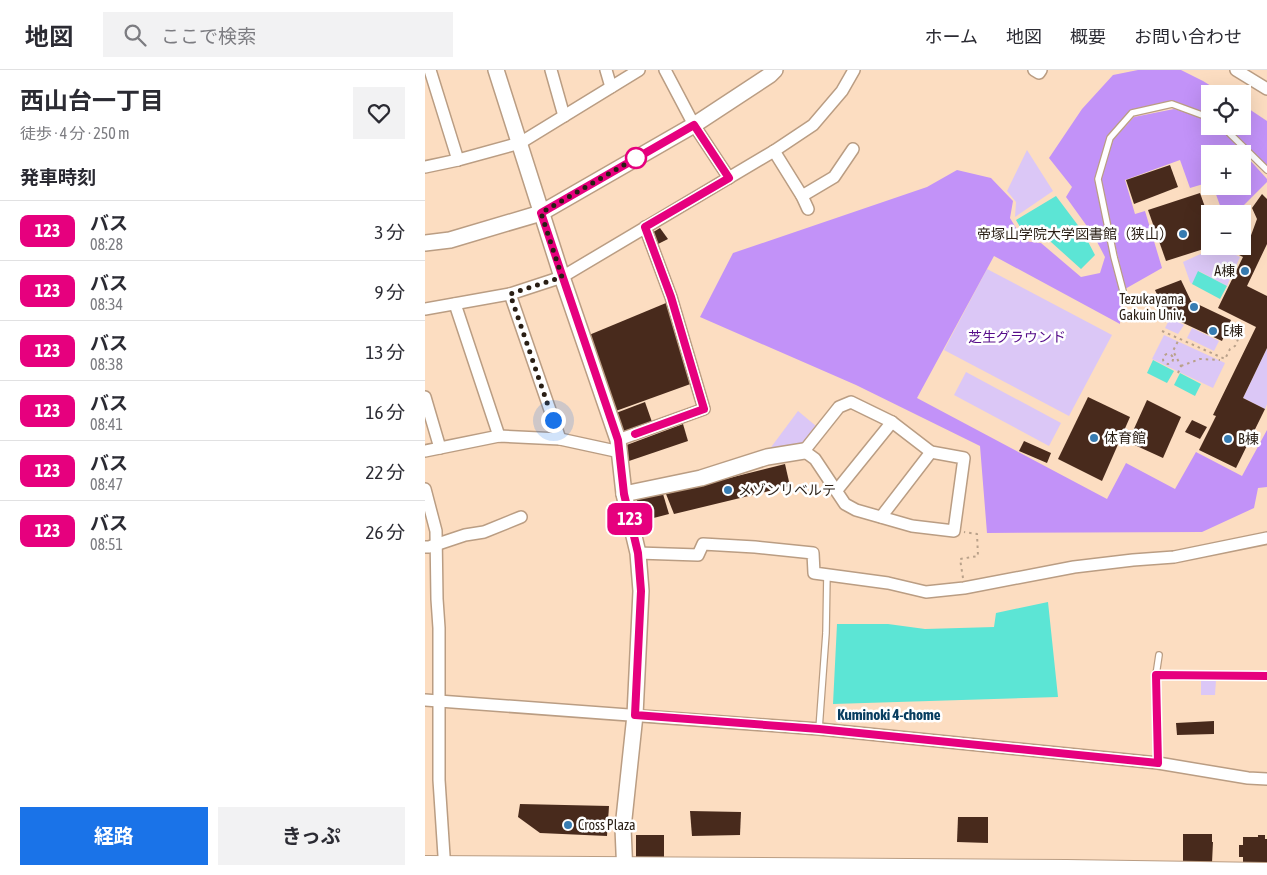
<!DOCTYPE html>
<html lang="ja">
<meta charset="utf-8">
<style>
:root{--surface:#fff;--page:#f2f2f3;--text:#2b2b33;--muted:#7c7c81;--line:#e1e1e2;--accent:#1a73e8}
body{margin:0;font-family:"Asap Condensed","Noto Sans JP",sans-serif;background:var(--page);color:var(--text);height:100vh;display:flex;flex-direction:column;font-size:19px;white-space:nowrap}
*{box-sizing:border-box;margin:0}
p{font-size:16px;color:var(--muted)}
.icon{flex:none;width:28px;height:28px;fill:none;stroke:currentColor;stroke-width:2;stroke-linecap:round;stroke-linejoin:round}
.map{position:relative;flex:1;overflow:hidden}
.drawer{display:flex;flex-direction:column;background:var(--surface);width:425px}
.drawer>*{flex:none}
.badge{padding:0 10px;border-radius:8px;font-size:18px;line-height:32px}
.buttons{position:absolute;left:776px;top:15px;display:grid;gap:10px}
.buttons a{display:grid;place-items:center;width:50px;height:50px;border-radius:0px;background:var(--surface);box-shadow:0 5px 20px #0002;font-size:25px}
.you{position:absolute;width:25px;height:25px;margin:-12px;border:4px solid #fff;border-radius:50%;background:#1a73e8;box-shadow:0 0 0 8px #1a73e833}
.map>.badge{position:absolute;translate:-50% -50%;box-shadow:0 0 0 2px #fff}
h2{padding:0 20px;font-size:19px;line-height:45px}
.round{display:grid;place-items:center;flex:none;width:52px;height:52px;border-radius:0px;background:var(--page)}
.overview{display:flex;align-items:center;justify-content:space-between;height:85px;padding:0 20px}
h1{font-size:24px;font-weight:700;line-height:38px}
.button{display:flex;gap:10px;margin-top:auto;padding:10px 20px}
.button a{flex:1;height:58px;border-radius:0px;background:var(--accent);color:#fff;font-size:20px;font-weight:700;line-height:58px;text-align:center}
.button a+a{background:var(--page);color:var(--text)}
ul{padding:0;list-style:none}
li{display:flex;align-items:center;gap:15px;height:60px;padding:0 20px;border-top:1px solid var(--line)}
li div{flex:1}
li b{display:block;font-size:19px}
li em{font-style:normal}
li .badge{min-width:55px;font-weight:700;text-align:center}
header{display:flex;align-items:center;gap:30px;box-sizing:border-box;height:70px;padding:0 25px;background:var(--surface);border-bottom:1px solid var(--line)}
header strong{font-size:24px}
nav{display:flex;gap:28px;margin-inline-start:auto;font-size:18px}
.search{width:350px;height:45px;background:var(--page);display:flex;align-items:center;gap:12px;box-sizing:border-box;padding:0 18px;border-radius:0px;color:var(--muted);font-size:19px}
main{display:flex;flex:1;min-height:0}
.map>svg:first-child{display:block}
.green{fill:#dbc7f6}
.forest{fill:#c292f8}
.water{fill:#5ce5d5}
.building{fill:#482a1c}
.lines{fill:none;stroke-linecap:round;stroke-linejoin:round}
.lane-casing{stroke:#ba9d83;stroke-width:8}
.street-casing{stroke:#ba9d83;stroke-width:14}
.secondary-casing{stroke:#ba9d83;stroke-width:18}
.highway-casing{stroke:#ba9d83;stroke-width:22}
.path{stroke:#b9a18a;stroke-width:2;stroke-dasharray:2.5 4;stroke-linecap:butt}
.lane{stroke:#fff;stroke-width:5.5}
.street{stroke:#fff;stroke-width:11}
.secondary{stroke:#fff;stroke-width:15}
.highway{stroke:#fff;stroke-width:20}
.line-casing{stroke:#fff;stroke-width:11}
.line{stroke:#e6007e;stroke-width:8}
.walk{stroke:#291e14;stroke-width:5;stroke-dasharray:0 9}
.stop-dot{fill:#fff;stroke:#e6007e;stroke-width:2.5}
.poi-dot{fill:#377cb2;stroke:#fff;stroke-width:2}
.labels{text-anchor:middle;dominant-baseline:central;stroke-width:5;stroke-linejoin:round;paint-order:stroke}
.poi-label{font-size:14px;fill:#291e14;stroke:#fff;text-anchor:start}
.park-label{font-size:14px;fill:#560d8a;stroke:#fff}
.neighbourhood-label{font-size:15px;font-weight:bold;fill:#083d60;stroke:#fff}
</style>
<header>
<strong>地図</strong>
<div class="search"><svg class="icon" aria-label="search" viewBox="0 0 24 24"><circle cx="10" cy="10" r="6"/><path d="M15 15l6 6"/></svg>ここで検索</div>
<nav><a>ホーム</a><a>地図</a><a>概要</a><a>お問い合わせ</a></nav>
</header>
<main>
<section class="drawer">
<div class="overview"><div><h1>西山台一丁目</h1><p>徒歩 · 4 分 · 250 m</p></div><a class="round"><svg class="icon" aria-label="heart" viewBox="0 0 24 24"><path d="M12 20l-8-8c-3-5 5-10 8-4 3-6 11-1 8 4z"/></svg></a></div>
<h2>発車時刻</h2>
<ul>
<li><span class="badge" style="background:#e6007e;color:#fff">123</span><div><b>バス</b><p>08:28</p></div><em>3 分</em></li>
<li><span class="badge" style="background:#e6007e;color:#fff">123</span><div><b>バス</b><p>08:34</p></div><em>9 分</em></li>
<li><span class="badge" style="background:#e6007e;color:#fff">123</span><div><b>バス</b><p>08:38</p></div><em>13 分</em></li>
<li><span class="badge" style="background:#e6007e;color:#fff">123</span><div><b>バス</b><p>08:41</p></div><em>16 分</em></li>
<li><span class="badge" style="background:#e6007e;color:#fff">123</span><div><b>バス</b><p>08:47</p></div><em>22 分</em></li>
<li><span class="badge" style="background:#e6007e;color:#fff">123</span><div><b>バス</b><p>08:51</p></div><em>26 分</em></li>
</ul>
<div class="button"><a>経路</a><a>きっぷ</a></div>
</section>
<div class="map">
<svg width="842" height="805" viewBox="0 0 842 805">
<rect width="100%" height="100%" fill="#fcddc1"/>
<g class="green">
<polygon points="602,80 628,121 590,147 591,132 582,121"/>
<polygon points="793,176 815,187 802,216 774,201 767,214 765,212 758,192"/>
<polygon points="562,199 687,265 644,346 519,280"/>
<polygon points="745,248 759,255 753,264 740,258"/>
<polygon points="767,258 794,271 789,281 762,268"/>
<polygon points="739,265 800,293 788,318 727,289"/>
<polygon points="842,278 842,334 840,339 818,328"/>
<polygon points="541,302 636,353 624,376 529,325"/>
<polygon points="373,341 391,356 373,378 344,380"/>
<polygon points="776,610 791,610 790,625 776,625"/>
</g>
<g class="forest">
<polygon points="713,0 756,0 778,11 799,24 785,24 785,48 747,34 707,43 685,68 673,109 697,220 695,254 569,186 492,328 682,429 701,393 750,419 771,382 817,406 842,360 842,417 833,418 829,438 777,462 562,463 555,376 431,315 275,247 308,183 502,117 532,100 566,108 588,131 585,148 599,171 616,173 656,207 675,203 680,187 669,166 641,127 647,117 624,88 657,39 688,5"/>
<polygon points="818,35 842,51 842,99 797,56 818,56"/>
<polygon points="749,39 785,50 785,56 794,56 842,109 842,112 819,135 823,151 818,153 818,144 798,144 788,116 818,116 818,84 785,84 785,112 765,118 755,90 700,110 710,144 720,141 737,198 700,219 676,110 688,70 709,47"/>
</g>
<g class="water">
<polygon points="631,126 658,162 670,185 656,199 626,172 601,167 591,150"/>
<polygon points="773,201 802,216 795,229 767,214"/>
<polygon points="728,290 749,301 742,313 722,303"/>
<polygon points="755,303 776,314 770,326 749,315"/>
<polygon points="623,532 633,627 408,634 412,554 463,554 500,559 569,557 571,543"/>
</g>
<g class="building">
<polygon points="745,95 753,117 709,134 701,110"/>
<polygon points="775,123 785,151 785,177 741,191 723,140"/>
<polygon points="837,124 842,129 842,174 822,216 842,226 842,278 818,328 840,339 811,398 774,380 791,346 788,345 831,257 793,238 818,187 796,176 817,176 821,179 832,149 827,138"/>
<polygon points="235,158 243,169 231,175 225,164"/>
<polygon points="756,210 766,231 806,250 797,271 741,245 730,220"/>
<polygon points="241,233 271,312 188,342 164,265"/>
<polygon points="663,327 705,347 677,411 633,389"/>
<polygon points="722,330 756,347 738,388 703,372"/>
<polygon points="220,332 227,352 196,364 191,343"/>
<polygon points="767,350 782,357 775,369 760,362"/>
<polygon points="258,354 263,371 204,391 199,376"/>
<polygon points="599,371 626,383 622,393 594,381"/>
<polygon points="360,394 365,416 249,444 241,424"/>
<polygon points="238,424 244,444 217,451 211,427"/>
<polygon points="789,651 789,664 752,665 751,653"/>
<polygon points="95,734 184,736 182,766 115,763 93,747"/>
<polygon points="265,741 316,742 315,765 267,766"/>
<polygon points="533,747 563,747 563,773 532,772"/>
<polygon points="758,764 787,764 787,772 788,772 787,793 758,794"/>
<rect x="211" y="765" width="28" height="25"/>
<polygon points="833,765 840,765 840,769 842,769 842,794 818,794 818,787 814,787 814,775 818,775 818,767 833,767"/>
</g>
<g class="lines">
<defs>
<g id="lane">
<polyline points="797,56 842,100"/>
<polyline points="698,221 689,187 673,109 685,68 707,43 747,34 785,48"/>
<polyline points="731,605 842,606"/>
<polyline points="394,659 401,563 402,503"/>
<polyline points="733,693 731,605 734,585"/>
</g>
<g id="street">
<polyline points="5,0 33,90"/>
<polyline points="126,0 139,46"/>
<polyline points="181,0 186,17"/>
<polyline points="240,0 269,55 304,108"/>
<polyline points="609,0 614,3 616,0"/>
<polyline points="811,0 842,19"/>
<polyline points="349,81 377,126 383,139"/>
<polyline points="0,97 33,90 95,73 214,0"/>
<polyline points="377,126 409,107 428,79"/>
<polyline points="85,224 135,369"/>
<polyline points="30,234 74,366"/>
<polyline points="0,239 85,224 137,207 349,81 388,55 417,21 429,0"/>
<polyline points="0,327 15,378"/>
<polygon points="426,332 467,352 506,382 539,388 529,461 487,456 431,440 420,434 390,389 379,381 414,337"/>
<polyline points="193,370 279,339 246,227 220,157"/>
<polyline points="0,381 74,366 135,369 195,382"/>
<polyline points="0,419 11,461 12,529 14,558 14,710 20,801"/>
<polyline points="412,420 467,352"/>
<polyline points="456,447 506,382"/>
<polyline points="0,477 4,477 40,465 59,462 96,447"/>
<polyline points="213,483 273,485 278,474 330,477 388,483 389,503 463,513 501,522 539,518 649,497 708,490 749,487 842,468"/>
<polyline points="0,630 394,659 733,693 823,708 842,709"/>
</g>
<g id="secondary">
<polyline points="71,0 137,207 193,370 199,424 213,483 216,521 210,645 198,758 200,805"/>
<polyline points="0,173 25,170 116,143 269,55 345,5 350,0"/>
<polyline points="199,424 276,408 342,387 379,381"/>
</g>
<polyline id="highway" points="0,796 642,800 842,803"/>
</defs>
<use href="#lane" class="lane-casing"/>
<use href="#street" class="street-casing"/>
<use href="#secondary" class="secondary-casing"/>
<use href="#highway" class="highway-casing"/>
<g class="path">
<polyline points="737,261 800,289 805,279 810,276 820,254"/>
<circle cx="743" cy="289" r="5"/>
<polyline points="756,296 775,289 795,290"/>
<polyline points="753,303 756,296 748,281 753,271"/>
<polyline points="538,508 535,489 553,486 552,464 539,462"/>
</g>
<use href="#lane" class="lane"/>
<use href="#street" class="street"/>
<use href="#secondary" class="secondary"/>
<use href="#highway" class="highway"/>
</g>
<g class="lines">
<defs>
<polyline id="line" points="210,364 279,339 246,227 220,157 304,108 269,55 116,143 193,370 199,424 213,483 216,521 210,645 394,659 733,693 731,605 842,606"/>
</defs>
<use href="#line" class="line-casing"/>
<use href="#line" class="line"/>
<polyline class="walk" points="128,350 85,224 137,207 116,143 218,84 211,88"/>
</g>
<circle class="stop-dot" cx="211" cy="88" r="10"/>
<g class="poi-dot">
<circle cx="758" cy="164" r="5"/>
<circle cx="820" cy="201" r="5"/>
<circle cx="769" cy="237" r="5"/>
<circle cx="788" cy="261" r="5"/>
<circle cx="669" cy="368" r="5"/>
<circle cx="803" cy="369" r="5"/>
<circle cx="303" cy="420" r="5"/>
<circle cx="143" cy="755" r="5"/>
</g>
<g class="labels">
<g class="poi-label">
<text x="748" y="164" text-anchor="end">帝塚山学院大学図書館（狭山）</text>
<text x="810" y="201" text-anchor="end">A棟</text>
<text x="759" y="229" text-anchor="end">Tezukayama<tspan x="759" dy="16">Gakuin Univ.</tspan></text>
<text x="798" y="261">E棟</text>
<text x="679" y="368">体育館</text>
<text x="813" y="369">B棟</text>
<text x="313" y="420">メゾンリベルテ</text>
<text x="153" y="755">Cross Plaza</text>
</g>
<g class="park-label">
<text x="592" y="267">芝生グラウンド</text>
</g>
<g class="neighbourhood-label">
<text x="464" y="644">Kuminoki 4-chome</text>
</g>
</g>
</svg>
<div class="buttons">
<a><svg class="icon" aria-label="locate" viewBox="0 0 24 24"><circle cx="12" cy="12" r="6"/><path d="M12 2v4M12 18v4M2 12h4M18 12h4"/></svg></a>
<a>+</a>
<a>−</a>
</div>
<div class="you" style="left:128px;top:350px"></div>
<b class="badge" style="left:205px;top:449px;background:#e6007e;color:#fff">123</b>
</div>
</main>
